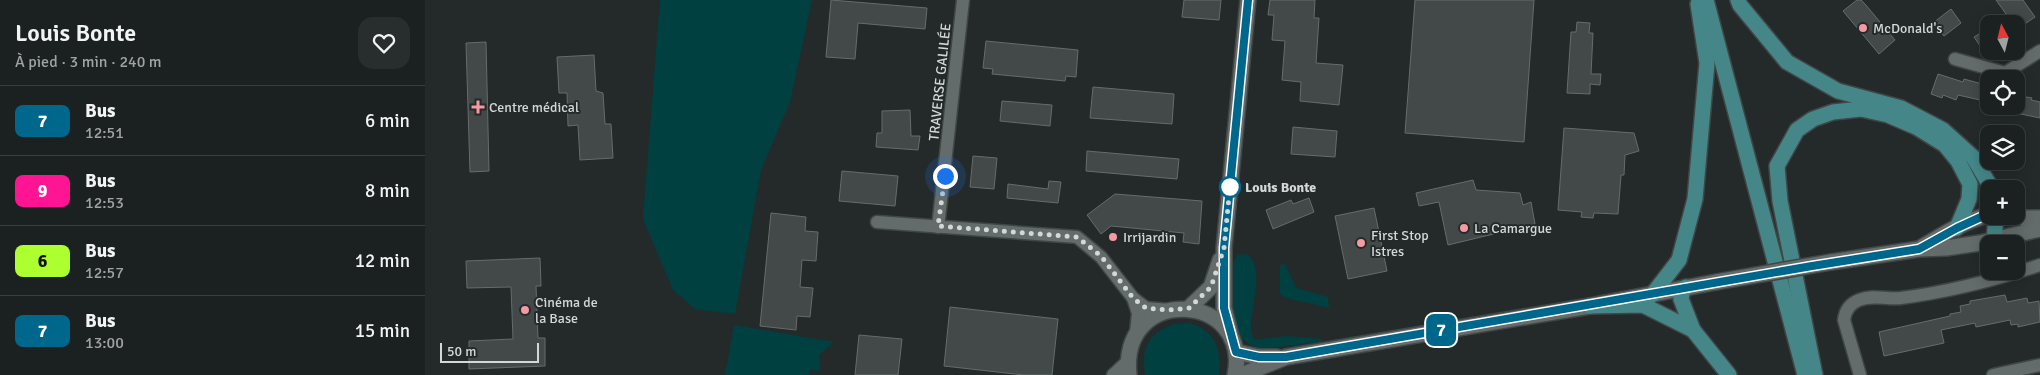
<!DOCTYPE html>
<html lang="fr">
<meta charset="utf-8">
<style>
:root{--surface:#1b2020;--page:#282d2d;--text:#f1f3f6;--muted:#a0a3a5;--line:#393e3e}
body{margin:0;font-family:Signika,sans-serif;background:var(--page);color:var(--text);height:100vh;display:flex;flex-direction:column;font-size:19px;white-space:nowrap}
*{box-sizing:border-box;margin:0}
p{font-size:16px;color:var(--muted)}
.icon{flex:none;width:28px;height:28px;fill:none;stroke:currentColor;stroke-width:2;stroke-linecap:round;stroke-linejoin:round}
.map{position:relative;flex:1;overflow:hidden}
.details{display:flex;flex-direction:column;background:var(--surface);width:425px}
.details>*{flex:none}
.badge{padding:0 10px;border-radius:8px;font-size:18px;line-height:32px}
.needle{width:32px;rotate:353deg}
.tools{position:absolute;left:1555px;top:15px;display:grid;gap:10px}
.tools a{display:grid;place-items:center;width:45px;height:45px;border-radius:10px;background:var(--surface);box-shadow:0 2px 12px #0003,0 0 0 1px var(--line);font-size:25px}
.scale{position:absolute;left:15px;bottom:12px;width:99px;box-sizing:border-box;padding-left:5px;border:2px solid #d3d7d7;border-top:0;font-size:14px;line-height:18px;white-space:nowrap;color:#d3d7d7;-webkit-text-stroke:4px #242a2a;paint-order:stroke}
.you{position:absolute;width:25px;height:25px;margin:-12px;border:4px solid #fff;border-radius:50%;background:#1a73e8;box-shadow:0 0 0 8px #1a73e833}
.map>.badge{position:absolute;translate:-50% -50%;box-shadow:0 0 0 2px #fff}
.round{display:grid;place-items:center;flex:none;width:52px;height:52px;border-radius:15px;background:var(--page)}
.headline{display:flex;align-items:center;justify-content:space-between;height:85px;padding:0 15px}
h1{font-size:24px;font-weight:600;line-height:38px}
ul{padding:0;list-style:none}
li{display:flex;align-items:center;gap:15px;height:70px;padding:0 15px;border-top:1px solid var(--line)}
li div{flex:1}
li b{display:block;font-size:19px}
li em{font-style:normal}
li .badge{min-width:55px;font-weight:700;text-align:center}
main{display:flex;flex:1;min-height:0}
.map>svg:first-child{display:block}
.green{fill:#014041}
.building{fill:#434949;stroke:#656c6c}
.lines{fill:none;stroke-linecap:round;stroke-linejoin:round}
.street-casing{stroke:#404646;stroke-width:15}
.secondary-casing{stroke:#404646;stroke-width:18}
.primary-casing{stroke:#404646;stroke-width:18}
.street{stroke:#646b6b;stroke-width:12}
.secondary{stroke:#646b6b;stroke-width:15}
.primary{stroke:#458788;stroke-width:15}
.secondary-bridge-casing{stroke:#404646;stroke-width:18;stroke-linecap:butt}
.secondary-bridge{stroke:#646b6b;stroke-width:15}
.line-casing{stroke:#fff;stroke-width:11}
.line{stroke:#00678c;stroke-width:8}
.walk{stroke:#d3d7d7;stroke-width:5;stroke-dasharray:0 9}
.poi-dot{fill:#f49aa0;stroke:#242a2a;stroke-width:2}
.stop-dot{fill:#fff;stroke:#00678c;stroke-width:2.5}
.labels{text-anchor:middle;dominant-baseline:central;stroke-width:4;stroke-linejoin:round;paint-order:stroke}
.poi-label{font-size:14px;fill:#d3d7d7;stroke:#242a2a;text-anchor:start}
.street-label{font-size:14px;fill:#d3d7d7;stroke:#242a2a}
.stop-label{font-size:14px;font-weight:bold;fill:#d3d7d7;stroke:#242a2a;text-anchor:start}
</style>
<main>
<section class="details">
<div class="headline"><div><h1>Louis Bonte</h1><p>À pied · 3 min · 240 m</p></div><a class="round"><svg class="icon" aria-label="heart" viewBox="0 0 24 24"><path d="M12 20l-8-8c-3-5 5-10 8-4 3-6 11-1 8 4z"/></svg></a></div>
<ul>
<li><span class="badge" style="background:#00678c;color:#fff">7</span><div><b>Bus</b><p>12:51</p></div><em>6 min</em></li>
<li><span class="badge" style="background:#ff1493;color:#fff">9</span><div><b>Bus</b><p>12:53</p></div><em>8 min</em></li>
<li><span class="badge" style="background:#adff2f;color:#111">6</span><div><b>Bus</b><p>12:57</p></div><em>12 min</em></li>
<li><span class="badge" style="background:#00678c;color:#fff">7</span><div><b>Bus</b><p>13:00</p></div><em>15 min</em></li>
</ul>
</section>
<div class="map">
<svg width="1615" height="375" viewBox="0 0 1615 375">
<rect width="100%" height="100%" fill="#242a2a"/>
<g class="green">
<polygon points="235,0 387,0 365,102 336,170 310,314 270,309 248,290 218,219"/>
<path d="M820,254C842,262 825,310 826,329C826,332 828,336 829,340L862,336L897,339L896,342L836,349L824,344L815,337L810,329L804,299L807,264L813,255Z"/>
<polygon points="860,264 871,288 903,297 904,308 861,298 855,294 855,265"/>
<path d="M750,324C755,324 761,323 766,324C791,330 797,353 794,375H720C716,348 723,333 750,324Z"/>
<polygon points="309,325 409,342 394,355 395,371 384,370 384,375 300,375"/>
</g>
<g class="building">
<polygon points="406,0 502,8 500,29 433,23 430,59 401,57"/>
<polygon points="759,0 796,0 794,20 757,17"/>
<polygon points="845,0 890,0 889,18 894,18 891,63 918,65 914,105 875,101 876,82 857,80 860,41 847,40 849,15 843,15"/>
<polygon points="990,0 1109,0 1099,142 980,133"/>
<polygon points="1432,0 1436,0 1440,4 1470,40 1454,54 1418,11"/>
<polygon points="1571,0 1598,0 1610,17 1591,30 1591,24 1567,24 1581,14"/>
<polygon points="1526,9 1536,23 1519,36 1508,23"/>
<polygon points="1152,22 1165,23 1164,33 1168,33 1166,74 1176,74 1175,85 1165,84 1165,94 1142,93 1146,32 1151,32"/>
<polygon points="1564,28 1564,59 1549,37"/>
<polygon points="561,41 653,50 651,77 641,76 640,81 567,74 568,69 558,68"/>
<polygon points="61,42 64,171 45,172 41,43"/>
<polygon points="169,55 171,91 178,93 180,124 186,124 188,158 155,160 153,125 143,126 142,93 134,93 132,57"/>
<polygon points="1513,74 1538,82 1539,79 1564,86 1564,102 1533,95 1531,100 1518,95 1517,98 1506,94"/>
<polygon points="668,87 749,94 747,124 665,118"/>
<polygon points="1591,95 1607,98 1606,100 1615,102 1615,118 1591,113"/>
<polygon points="577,101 627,105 625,126 575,121"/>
<polygon points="485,110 486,136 495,136 493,150 451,147 452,133 457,133 457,111"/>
<polygon points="868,127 912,131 910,157 866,154"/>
<polygon points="1139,128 1209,133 1214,151 1200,155 1199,175 1196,175 1193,214 1169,213 1168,218 1156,217 1157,212 1133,210"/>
<polygon points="662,151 754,159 752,179 661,171"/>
<polygon points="548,156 572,158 569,189 545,187"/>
<polygon points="417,171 473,176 470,206 414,201"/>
<polygon points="1048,180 1051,190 1095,193 1098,205 1106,202 1110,224 1023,245 1014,202 994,206 991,193"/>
<polygon points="624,181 636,182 633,203 582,198 583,184 623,189"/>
<polygon points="690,194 777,201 774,244 758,242 759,233 686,226 676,234 662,215"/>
<polygon points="884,198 889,212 848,229 841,210 866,200 868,204"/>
<polygon points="949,208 962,271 923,279 910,216"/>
<polygon points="346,213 381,217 380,231 393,232 391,261 377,260 375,287 388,288 385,317 372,316 371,330 335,326"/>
<polygon points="115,258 116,286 111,286 113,338 120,338 120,366 44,369 44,341 88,339 86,287 42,288 41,261"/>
<polygon points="1580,295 1582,302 1602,298 1603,303 1614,301 1615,322 1593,327 1593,324 1586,325 1585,320 1551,327 1550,323 1516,330 1519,343 1459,356 1454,332 1525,316 1525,314 1536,312 1535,306 1545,304 1545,301"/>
<polygon points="525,307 633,319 627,375 599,375 519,366"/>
<polygon points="434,335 477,339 473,375 430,375"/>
</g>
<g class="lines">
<defs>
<g id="street">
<polyline points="1530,59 1580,73 1615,51"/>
<polyline points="452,222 652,237 676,257 708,298"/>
<polyline points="513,227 538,0"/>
<polyline points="711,333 713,313 708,298 721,308 744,310"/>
<polyline points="688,375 703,361"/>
<path d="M1435,375L1419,320C1420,311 1424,304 1434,300C1449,294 1462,300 1476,298C1523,292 1570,280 1615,265"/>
<polyline points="1568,375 1615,365"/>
</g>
<g id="secondary">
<polyline points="1591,216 1597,218 1615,218"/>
<path d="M1497,247C1518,235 1540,220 1564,215"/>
<polyline points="1406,262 1494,249 1521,248 1555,243 1615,229"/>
<polyline points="764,308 786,287 795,260"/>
<polyline points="807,340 799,308 799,248 823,0"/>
<polyline points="811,352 834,357 852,357"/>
<path d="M704,375C694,283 827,292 810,375"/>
<polyline points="817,375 861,357 1165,306 1291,282"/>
</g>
<g id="primary">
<polyline points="1281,0 1380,375"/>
<polyline points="1313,0 1315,5 1362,62 1413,91 1476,108 1518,130 1548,157 1567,189"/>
<polyline points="1569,240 1571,216"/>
<polyline points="1261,287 1258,289 1256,299 1268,330"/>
<polyline points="1227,295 1254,260 1270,199 1282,63 1273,4"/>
<polyline points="1165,306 1218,305 1268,330 1304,375"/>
<polyline points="1390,375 1355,201 1352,166 1372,130 1388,119 1408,112 1436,109 1463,115 1491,127 1520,145 1533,161 1545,184 1544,199 1532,228"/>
</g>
</defs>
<use href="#street" class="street-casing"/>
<use href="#secondary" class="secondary-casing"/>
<use href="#primary" class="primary-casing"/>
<use href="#street" class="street"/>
<use href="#secondary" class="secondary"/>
<use href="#primary" class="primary"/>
<defs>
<polyline id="secondary-bridge" points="1291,282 1406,262"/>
</defs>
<use href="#secondary-bridge" class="secondary-bridge-casing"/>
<use href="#secondary-bridge" class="secondary-bridge"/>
</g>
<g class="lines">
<defs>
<polyline id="line" points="823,0 799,248 799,308 811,352 834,357 861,357 1387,266 1494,249 1532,228 1556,217 1564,215"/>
</defs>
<use href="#line" class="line-casing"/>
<use href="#line" class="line"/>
<polyline class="walk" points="520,176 513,226 652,237 676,256 708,298 721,308 744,310 764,308 786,287 799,248 805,187"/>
</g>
<g class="poi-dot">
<circle cx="1438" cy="28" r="5"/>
<path d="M50.5 99.5h5v5h5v5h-5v5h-5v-5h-5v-5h5z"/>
<circle cx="1039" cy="228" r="5"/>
<circle cx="688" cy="237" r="5"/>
<circle cx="936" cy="243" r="5"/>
<circle cx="100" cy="310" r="5"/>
</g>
<circle class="stop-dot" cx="805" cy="187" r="10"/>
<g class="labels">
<g class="poi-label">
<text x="1448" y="28">McDonald's</text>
<text x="64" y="107">Centre médical</text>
<text x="1049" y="228">La Camargue</text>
<text x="946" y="235">First Stop<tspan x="946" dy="16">Istres</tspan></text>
<text x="698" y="237">Irrijardin</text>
<text x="110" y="302">Cinéma de<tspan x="110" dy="16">la Base</tspan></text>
</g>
<g class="street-label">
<text transform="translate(515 82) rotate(-84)">TRAVERSE GALILÉE</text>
</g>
<g class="stop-label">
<text x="820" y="187">Louis Bonte</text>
</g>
</g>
</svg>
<div class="tools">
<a><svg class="needle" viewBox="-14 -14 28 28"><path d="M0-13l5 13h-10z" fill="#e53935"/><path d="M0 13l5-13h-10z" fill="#a0a3a5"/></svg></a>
<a><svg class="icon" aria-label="locate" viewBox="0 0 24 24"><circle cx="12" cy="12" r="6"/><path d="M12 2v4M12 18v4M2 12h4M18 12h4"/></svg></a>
<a><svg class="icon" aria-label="layers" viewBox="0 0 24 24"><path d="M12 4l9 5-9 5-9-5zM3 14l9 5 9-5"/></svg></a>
<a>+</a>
<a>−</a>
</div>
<div class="scale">50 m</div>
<div class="you" style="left:520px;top:176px"></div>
<b class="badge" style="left:1016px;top:330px;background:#00678c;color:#fff">7</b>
</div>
</main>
